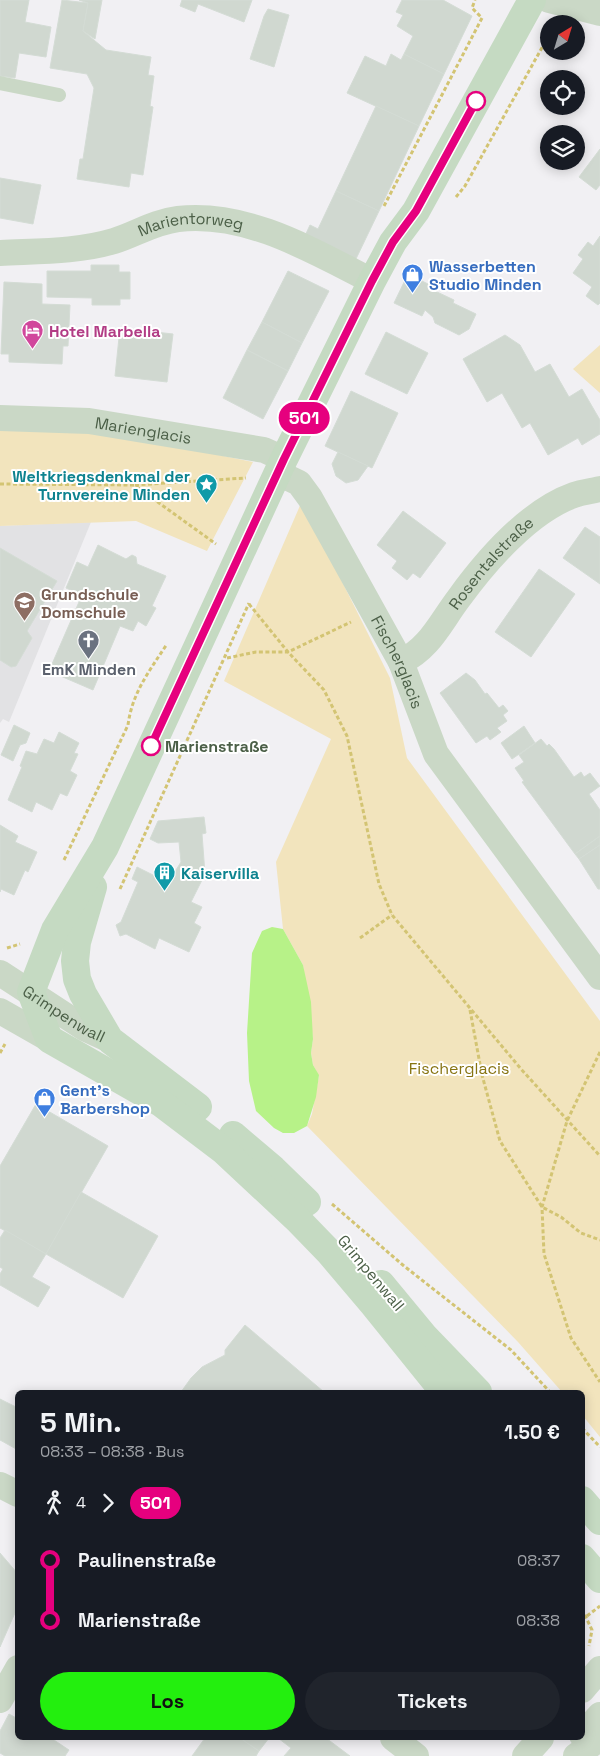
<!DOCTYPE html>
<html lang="de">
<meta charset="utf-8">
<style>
:root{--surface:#171b24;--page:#20242c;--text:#f1f3f6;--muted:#9ea1a6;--accent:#23ef0e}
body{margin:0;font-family:"Space Grotesk",sans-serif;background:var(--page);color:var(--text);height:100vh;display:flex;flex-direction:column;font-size:19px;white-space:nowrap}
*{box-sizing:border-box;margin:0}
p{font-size:16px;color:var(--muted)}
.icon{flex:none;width:28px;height:28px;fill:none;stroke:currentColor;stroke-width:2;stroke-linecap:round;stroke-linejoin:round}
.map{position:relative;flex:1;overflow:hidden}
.details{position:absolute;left:15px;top:1390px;width:570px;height:350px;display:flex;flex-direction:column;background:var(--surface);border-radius:8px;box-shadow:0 2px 12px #0003}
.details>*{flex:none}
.badge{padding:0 10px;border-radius:16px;font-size:18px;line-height:32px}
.needle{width:32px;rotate:38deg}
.tools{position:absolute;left:540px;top:15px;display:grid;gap:10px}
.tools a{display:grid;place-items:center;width:45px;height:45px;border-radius:50%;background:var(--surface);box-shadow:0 2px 12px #0003;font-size:25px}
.map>.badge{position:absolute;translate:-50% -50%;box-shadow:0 0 0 2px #fff}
.legs{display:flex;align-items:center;gap:8px;height:55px;padding:0 25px;font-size:16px}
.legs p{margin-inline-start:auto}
.overview{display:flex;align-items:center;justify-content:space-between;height:85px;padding:0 25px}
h1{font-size:28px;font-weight:700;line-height:38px}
.cta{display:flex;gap:10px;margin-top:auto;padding:10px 25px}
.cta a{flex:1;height:58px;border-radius:30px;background:var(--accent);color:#111;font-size:20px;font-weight:700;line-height:58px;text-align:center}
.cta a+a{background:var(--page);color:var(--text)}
ul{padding:0 25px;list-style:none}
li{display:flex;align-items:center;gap:18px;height:60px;font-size:19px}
li i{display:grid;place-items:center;width:8px;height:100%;margin:0 6px;background:currentColor}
li i::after{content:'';width:12px;height:12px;margin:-6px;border:4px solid;border-radius:50%;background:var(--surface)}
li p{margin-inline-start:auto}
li:first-child i{background:linear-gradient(#0000 50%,currentColor 0)}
li:last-child i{background:linear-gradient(currentColor 50%,#0000 0)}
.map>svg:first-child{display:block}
.education{fill:#e2e2e4}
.green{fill:#f2e4bd}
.water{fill:#b7f288}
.building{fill:#d0d8d0;stroke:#d4dcd5}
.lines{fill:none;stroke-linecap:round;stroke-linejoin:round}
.path{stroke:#d3c473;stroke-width:3;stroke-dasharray:4 2.5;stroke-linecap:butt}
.lane{stroke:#cad8c6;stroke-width:14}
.street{stroke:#cad8c6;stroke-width:26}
.secondary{stroke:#c5dac2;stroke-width:28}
.line-1-casing{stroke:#fff;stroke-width:11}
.line-1{stroke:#e6007e;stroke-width:8}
.stop-1-dot{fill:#fff;stroke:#e6007e;stroke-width:2.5}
.labels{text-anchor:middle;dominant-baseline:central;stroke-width:4;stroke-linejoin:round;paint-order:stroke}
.street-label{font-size:16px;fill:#4b5f47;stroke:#fff}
.shop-label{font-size:16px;font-weight:bold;fill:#366cbe;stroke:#fff;text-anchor:start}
.hotel-label{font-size:16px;font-weight:bold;fill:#b23c85;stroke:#fff;text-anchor:start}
.culture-label{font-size:16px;font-weight:bold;fill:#0d838f;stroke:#fff;text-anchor:end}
.education-label{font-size:16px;font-weight:bold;fill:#785e54;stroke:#fff;text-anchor:start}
.worship-label{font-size:16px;font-weight:bold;fill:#5b616d;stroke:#fff}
.stop-label{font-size:16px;font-weight:bold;fill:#4b5f47;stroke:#fff;text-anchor:start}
.park-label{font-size:16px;fill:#877412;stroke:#fff}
</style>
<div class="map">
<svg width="600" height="1756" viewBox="0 0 600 1756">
<rect width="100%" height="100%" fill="#f1f0f3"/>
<polygon class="education" points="91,522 9,722 3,719 0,723 0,526"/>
<g class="green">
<polygon points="600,345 600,393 573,369"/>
<polygon points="81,427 253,462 207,551 136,521 0,526 0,428"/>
<polygon points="302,501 390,678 407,758 600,1021 600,1437 583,1416 582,1392 562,1392 518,1342 307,1126 312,1114 319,1076 313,1065 311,1053 313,1039 303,965 283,929 276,862 331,739 224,681"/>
</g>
<polygon class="water" points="272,927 283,929 303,965 311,1002 313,1039 311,1053 313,1065 319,1075 316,1097 307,1126 294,1133 283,1133 274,1128 256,1111 249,1081 247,1033 252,953 262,931"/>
<g class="building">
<polygon points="0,0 29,0 25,22 51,27 46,57 19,53 15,78 0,76"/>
<polygon points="62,0 88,3 83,31 106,50 151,57 148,75 154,76 150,106 153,107 143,175 131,173 129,187 77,179 80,159 83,159 94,88 87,74 50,68"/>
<polygon points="79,0 102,0 95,39 83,31 88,3"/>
<polygon points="182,0 252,0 244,22 198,4 195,12 180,6"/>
<polygon points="402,0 443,0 472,16 444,74 404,54 413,36 397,26 403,15 396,12"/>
<polygon points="268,9 289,15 274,67 250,59 264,16"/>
<polygon points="391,54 401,60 404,54 444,74 419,126 347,93 365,56 386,66"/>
<polygon points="376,106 419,126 379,211 336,191"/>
<polygon points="600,149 600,185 596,190 579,177"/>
<polygon points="0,178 41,185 33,224 0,218"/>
<polygon points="336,191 379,211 354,263 304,238 310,225 318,229"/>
<polygon points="600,236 600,303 598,305 586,296 592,287 573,273 583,259 578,255 588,242 593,246"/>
<polygon points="91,265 119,265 119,272 130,272 130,299 120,299 120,305 92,305 92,298 47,297 47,271 91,271"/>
<polygon points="288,271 329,291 302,343 262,322"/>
<polygon points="408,274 436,288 435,291 454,300 453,303 476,314 469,329 459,335 435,323 433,317 425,310 422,316 394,303"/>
<polygon points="4,282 42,284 42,304 70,305 68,346 63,346 62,364 9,362 9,354 1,354"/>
<polygon points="262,322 302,343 288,371 247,350"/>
<polygon points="120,328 173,334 167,382 115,376"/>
<polygon points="386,332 428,353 407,394 365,374"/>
<polygon points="505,335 520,345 535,372 550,364 569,397 582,389 600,420 600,434 582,445 578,438 548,455 530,423 522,428 502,393 487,402 463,359"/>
<polygon points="247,350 288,371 263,419 223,398"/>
<polygon points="351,391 398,413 372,468 325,446"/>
<polygon points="338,452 368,466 358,480 346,483 336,476 332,464"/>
<polygon points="403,511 446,543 420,578 413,573 407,580 392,568 397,561 377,545"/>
<polygon points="585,527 600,537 600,584 563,558"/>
<polygon points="98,545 126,559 132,555 136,557 137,564 166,576 152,606 156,608 146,626 138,621 133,631 120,626 93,690 49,671 82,595 66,588 77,562 88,567"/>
<polygon points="0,548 57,581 27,631 32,638 16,666 11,667 0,660"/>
<polygon points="539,569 575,594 531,657 495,632"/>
<polygon points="466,673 475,680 485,694 487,693 499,708 503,705 508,711 503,715 507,721 497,728 501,732 490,740 487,736 476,743 440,693"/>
<polygon points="14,725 30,733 26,743 20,745 13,761 1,755"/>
<polygon points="524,726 535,743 512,759 501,743"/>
<polygon points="59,732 79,743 74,753 78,754 70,771 77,775 67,796 60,793 52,810 36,802 32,812 8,800 22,767 20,766 26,751 37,754 44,739 54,743"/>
<polygon points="541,739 547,746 549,744 554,749 574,777 581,772 584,777 590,773 600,786 589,794 600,810 600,836 575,854 522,782 524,781 515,768 524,762 519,755"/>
<polygon points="204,817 206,833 202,834 205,874 191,902 202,907 194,923 201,927 189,952 159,938 155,949 126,934 120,936 116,925 121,922 138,882 132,879 137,867 163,880 167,871 176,870 181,862 179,842 158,843 150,839 158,821"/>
<polygon points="0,825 18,836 15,842 37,852 28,872 25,870 14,895 1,889 0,892"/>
<polygon points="600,836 600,845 579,859 575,854"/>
<polygon points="600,845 600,889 598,889 579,859"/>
<polygon points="36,1104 108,1146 46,1254 0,1228 0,1166"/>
<polygon points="81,1192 158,1236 123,1298 46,1254"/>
<polygon points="5,1230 46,1254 32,1277 50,1287 38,1307 0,1285 0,1274 3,1269 0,1267 0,1238"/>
<polygon points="245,1325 324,1392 181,1392 191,1378 202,1367 225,1355 225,1350"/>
<polygon points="0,1399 18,1408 18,1450 0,1440"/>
<polygon points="0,1553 18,1574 18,1606 0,1647"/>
<polygon points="9,1714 18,1719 18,1738 51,1738 69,1750 65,1756 5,1756 0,1753 0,1731"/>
<polygon points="205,1738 240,1738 259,1751 256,1756 192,1756"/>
<polygon points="240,1738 269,1738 259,1751"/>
<polygon points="278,1738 326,1738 350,1756 284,1756 291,1748"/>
</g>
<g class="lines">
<g class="path">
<polyline points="456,197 465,186 549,35"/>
<polyline points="384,206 482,18 472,8 475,0"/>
<polyline points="0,484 134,485 216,544"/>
<polyline points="135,485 246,478"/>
<polyline points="249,604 288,652 324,690 347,736 379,884 392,915 521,1069 600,1156"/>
<polyline points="227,658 256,652 288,652 351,622"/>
<path d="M64,860L128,725C132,693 150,670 167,644"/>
<polyline points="120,889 249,603"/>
<polyline points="360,938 392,915"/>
<polyline points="7,948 20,944"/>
<polyline points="470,1010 482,1075 500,1141 542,1207 561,1217 581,1233 600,1240"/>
<polyline points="600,1052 567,1121 542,1207 544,1254 571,1338 600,1382"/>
<polyline points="0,1053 5,1044"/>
<polyline points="332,1204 404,1266 511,1350 550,1392"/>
<polyline points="582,1428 600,1447"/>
<polyline points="582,1609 592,1630 589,1646"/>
<polyline points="587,1616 600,1606"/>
</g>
<polyline class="lane" points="0,83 59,95"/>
<g class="street">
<polyline points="549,0 600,13"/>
<path id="s1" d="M0,253C38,251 77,252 114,241C136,234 154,222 178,219C247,211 313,251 372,281"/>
<path id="s2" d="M0,418L89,421L264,450L284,459"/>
<path id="s3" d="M278,473L299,483L310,498L401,662L436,754L600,977"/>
<path id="s4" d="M401,662C430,648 440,623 459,598C486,561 529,511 574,495C582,492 592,491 600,489"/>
<path id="s5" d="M0,973L86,1029L110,1040"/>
<polyline points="0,1011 49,1039"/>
<polyline points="0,1485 18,1494"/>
<polyline points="582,1690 600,1669"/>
<polyline points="0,1700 18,1668"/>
<polyline points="582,1735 600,1715"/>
<polyline points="393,1738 416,1756"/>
<polyline points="525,1756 541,1738"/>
<polyline points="576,1756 600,1738"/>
</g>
<g class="secondary">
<polyline points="93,887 77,942 75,961 77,979 83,994 110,1040 198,1107"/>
<polyline points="233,1135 273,1169 307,1202"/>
<polyline points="381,1284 424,1336 478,1392"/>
<polyline points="444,1392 373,1304 329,1252 298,1220 223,1150 161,1103 49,1039 31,992 55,930 105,847 284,459 372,281 393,242 416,211 532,0"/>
<polyline points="582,1500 600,1521"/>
<polyline points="582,1558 600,1579"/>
</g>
</g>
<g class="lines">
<defs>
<polyline id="line-1" points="151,746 284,459 372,281 393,242 416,211 476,101"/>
</defs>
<use href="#line-1" class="line-1-casing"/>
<use href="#line-1" class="line-1"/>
</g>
<defs>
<symbol id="shop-pin" viewBox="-11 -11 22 30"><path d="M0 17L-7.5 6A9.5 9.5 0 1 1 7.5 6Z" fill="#3f7fe0" stroke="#fff"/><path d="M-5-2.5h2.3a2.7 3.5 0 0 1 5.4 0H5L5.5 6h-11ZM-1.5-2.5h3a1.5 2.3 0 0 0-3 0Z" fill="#fff"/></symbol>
<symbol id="hotel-pin" viewBox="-11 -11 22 30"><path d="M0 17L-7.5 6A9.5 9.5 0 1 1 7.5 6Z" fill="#d1479c" stroke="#fff"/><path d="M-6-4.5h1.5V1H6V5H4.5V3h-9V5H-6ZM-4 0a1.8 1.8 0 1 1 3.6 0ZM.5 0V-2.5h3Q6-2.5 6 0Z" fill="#fff"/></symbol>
<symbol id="sight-pin" viewBox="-11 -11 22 30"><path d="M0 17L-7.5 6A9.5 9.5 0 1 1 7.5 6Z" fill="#0f9aa8" stroke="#fff"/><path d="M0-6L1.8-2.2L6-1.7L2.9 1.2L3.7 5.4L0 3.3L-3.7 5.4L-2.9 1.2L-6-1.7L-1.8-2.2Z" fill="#fff"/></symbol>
<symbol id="school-pin" viewBox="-11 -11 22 30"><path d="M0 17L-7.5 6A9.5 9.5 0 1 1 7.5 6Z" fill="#8d6e63" stroke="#fff"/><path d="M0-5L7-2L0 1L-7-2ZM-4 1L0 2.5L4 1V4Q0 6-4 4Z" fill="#fff"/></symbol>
<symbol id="church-pin" viewBox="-11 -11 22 30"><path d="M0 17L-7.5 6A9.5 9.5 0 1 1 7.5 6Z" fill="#6b7280" stroke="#fff"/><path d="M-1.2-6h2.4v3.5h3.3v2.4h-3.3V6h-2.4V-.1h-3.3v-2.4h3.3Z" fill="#fff"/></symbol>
<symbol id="building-pin" viewBox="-11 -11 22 30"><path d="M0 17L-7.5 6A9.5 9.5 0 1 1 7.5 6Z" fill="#0f9aa8" stroke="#fff"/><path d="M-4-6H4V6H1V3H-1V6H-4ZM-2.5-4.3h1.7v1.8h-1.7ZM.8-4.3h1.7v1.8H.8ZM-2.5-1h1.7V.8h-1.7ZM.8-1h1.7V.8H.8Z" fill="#fff"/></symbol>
</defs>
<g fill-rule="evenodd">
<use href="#shop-pin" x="400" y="262" width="25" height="34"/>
<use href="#hotel-pin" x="20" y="318" width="25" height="34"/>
<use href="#sight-pin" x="194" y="472" width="25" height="34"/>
<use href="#school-pin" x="12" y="590" width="25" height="34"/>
<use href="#church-pin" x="76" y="628" width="25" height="34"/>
<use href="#building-pin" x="152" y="860" width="25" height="34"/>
<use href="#shop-pin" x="32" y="1086" width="25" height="34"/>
</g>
<g class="stop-1-dot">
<circle cx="476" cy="101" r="9"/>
<circle cx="151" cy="746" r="9"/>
</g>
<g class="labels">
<g class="street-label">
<text stroke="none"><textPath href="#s1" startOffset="195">Marientorweg</textPath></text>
<text stroke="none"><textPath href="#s2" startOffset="144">Marienglacis</textPath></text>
<text stroke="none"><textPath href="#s4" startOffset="135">Rosentalstraße</textPath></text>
<text stroke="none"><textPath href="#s3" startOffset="228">Fischerglacis</textPath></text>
<text stroke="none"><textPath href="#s5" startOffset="76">Grimpenwall</textPath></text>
<text transform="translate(371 1273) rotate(50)">Grimpenwall</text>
</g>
<g class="shop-label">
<text x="429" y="266">Wasserbetten<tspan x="429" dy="18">Studio Minden</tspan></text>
<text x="60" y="1090">Gent's<tspan x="60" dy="18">Barbershop</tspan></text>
</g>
<g class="hotel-label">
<text x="49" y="331">Hotel Marbella</text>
</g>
<g class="culture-label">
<text x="190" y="476">Weltkriegsdenkmal der<tspan x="190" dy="18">Turnvereine Minden</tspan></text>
<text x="181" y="873" text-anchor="start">Kaiservilla</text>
</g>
<g class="education-label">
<text x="41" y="594">Grundschule<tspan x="41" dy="18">Domschule</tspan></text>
</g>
<g class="worship-label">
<text x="89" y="669">EmK Minden</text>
</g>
<g class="stop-label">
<text x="165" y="746">Marienstraße</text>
</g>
<g class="park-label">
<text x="459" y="1068">Fischerglacis</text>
</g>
</g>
</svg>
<div class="tools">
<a><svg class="needle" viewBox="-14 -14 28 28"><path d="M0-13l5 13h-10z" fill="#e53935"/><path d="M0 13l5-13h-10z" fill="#9ea1a6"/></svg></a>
<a><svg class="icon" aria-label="locate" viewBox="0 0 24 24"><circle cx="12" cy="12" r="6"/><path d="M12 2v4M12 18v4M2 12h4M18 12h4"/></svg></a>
<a><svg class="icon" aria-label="layers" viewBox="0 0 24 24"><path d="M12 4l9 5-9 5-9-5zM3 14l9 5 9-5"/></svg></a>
</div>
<b class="badge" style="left:304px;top:418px;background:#e6007e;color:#fff">501</b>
<section class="details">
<div class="overview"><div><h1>5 Min.</h1><p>08:33 – 08:38 · Bus</p></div><b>1.50 €</b></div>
<div class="legs"><svg class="icon" aria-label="walk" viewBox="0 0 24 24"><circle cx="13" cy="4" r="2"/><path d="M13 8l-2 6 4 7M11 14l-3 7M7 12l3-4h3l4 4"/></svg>4<svg class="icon" aria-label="forward" viewBox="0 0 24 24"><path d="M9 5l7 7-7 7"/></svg><b class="badge" style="background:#e6007e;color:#fff">501</b></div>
<ul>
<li><i style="color:#e6007e"></i><b>Paulinenstraße</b><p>08:37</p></li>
<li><i style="color:#e6007e"></i><b>Marienstraße</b><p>08:38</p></li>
</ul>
<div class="cta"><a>Los</a><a>Tickets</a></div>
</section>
</div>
